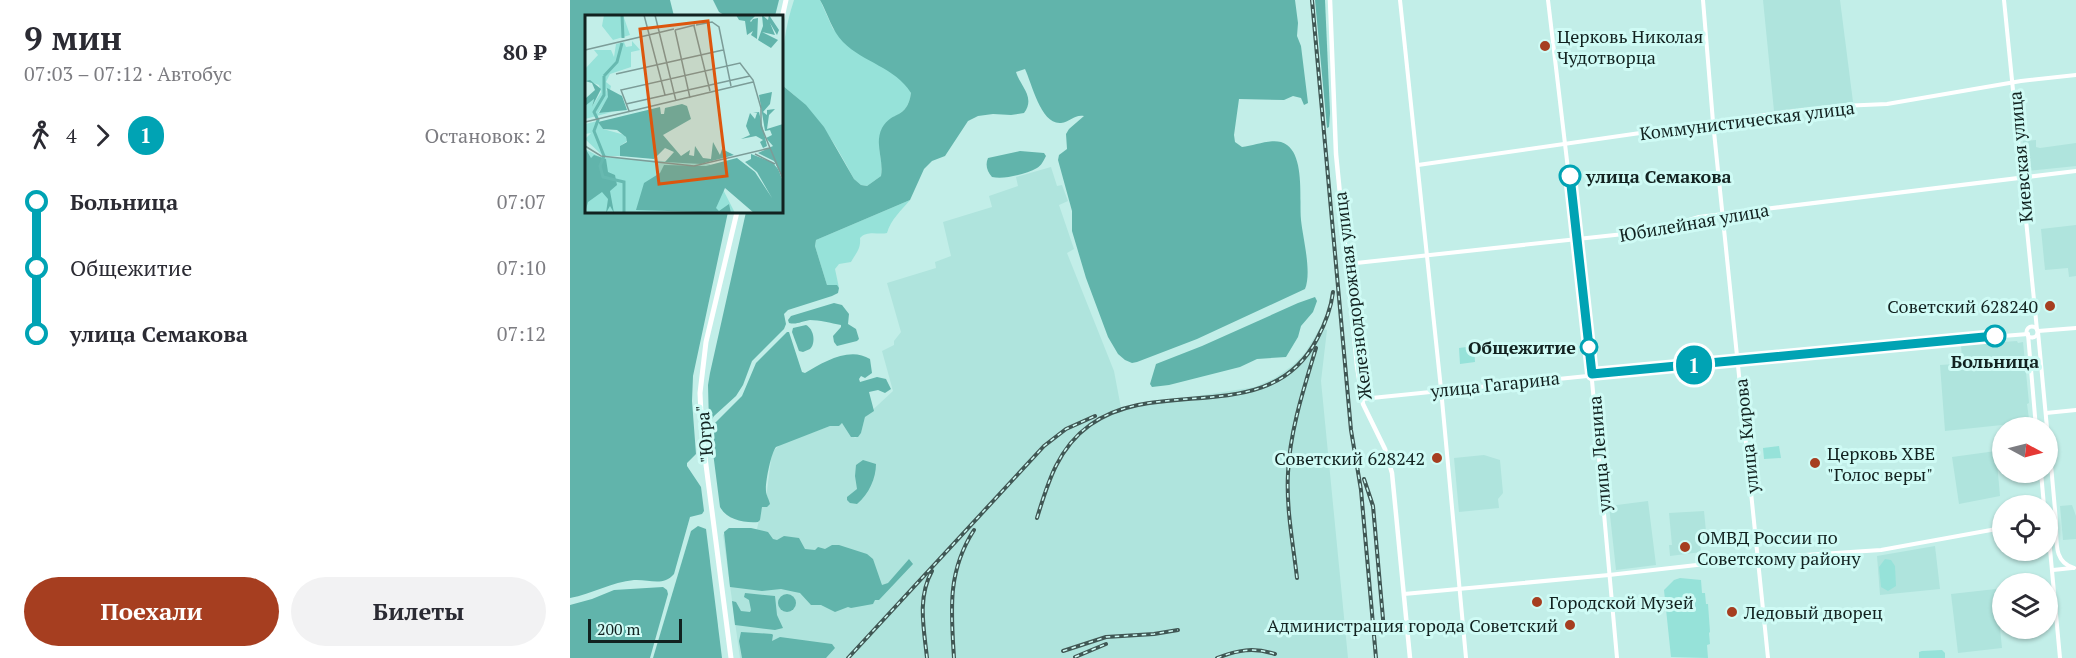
<!DOCTYPE html>
<html lang="ru">
<meta charset="utf-8">
<style>
:root{--surface:#fff;--page:#f2f2f3;--text:#2b2b33;--muted:#7c7c81;--accent:#a63e20}
body{margin:0;font-family:"PT Serif",serif;background:var(--page);color:var(--text);height:100vh;display:flex;flex-direction:column;font-size:22px;white-space:nowrap}
*{box-sizing:border-box;margin:0}
p{font-size:20px;color:var(--muted)}
.icon{flex:none;width:33px;height:33px;fill:none;stroke:currentColor;stroke-width:2;stroke-linecap:round;stroke-linejoin:round}
.map{position:relative;flex:1;overflow:hidden}
.sheet{display:flex;flex-direction:column;background:var(--surface);width:570px}
.sheet>*{flex:none}
.badge{padding:0 12px;border-radius:20px;font-size:21px;line-height:39px}
.needle{width:39px;rotate:97deg}
.fabs{position:absolute;left:1422px;top:417px;display:grid;gap:12px}
.fabs a{display:grid;place-items:center;width:66px;height:66px;border-radius:50%;background:var(--surface);box-shadow:0 2px 4px #0004;font-size:30px}
.scale{position:absolute;left:18px;bottom:15px;width:94px;box-sizing:border-box;padding-left:6px;border:3px solid #122220;border-top:0;font-size:16px;line-height:21px;white-space:nowrap;color:#122220;-webkit-text-stroke:4px #cffbf5;paint-order:stroke}
.map>.badge{position:absolute;translate:-50% -50%;box-shadow:0 0 0 3px #fff}
.legs{display:flex;align-items:center;gap:9px;height:66px;padding:0 24px;font-size:20px}
.legs p{margin-inline-start:auto}
.head{display:flex;align-items:center;justify-content:space-between;height:102px;padding:0 24px}
h1{font-size:33px;font-weight:800;line-height:45px}
.primary-button{display:flex;gap:12px;margin-top:auto;padding:12px 24px}
.primary-button a{flex:1;height:69px;border-radius:36px;background:var(--accent);color:#fff;font-size:24px;font-weight:800;line-height:69px;text-align:center}
.primary-button a+a{background:var(--page);color:var(--text)}
ul{padding:0 24px;list-style:none}
li{display:flex;align-items:center;gap:21px;height:66px;font-size:22px}
li i{display:grid;place-items:center;width:9px;height:100%;margin:0 8px;background:currentColor}
li i::after{content:'';width:15px;height:15px;margin:-8px;border:4px solid;border-radius:50%;background:var(--surface)}
li p{margin-inline-start:auto}
li:first-child i{background:linear-gradient(#0000 50%,currentColor 0)}
li:last-child i{background:linear-gradient(currentColor 50%,#0000 0)}
main{display:flex;flex:1;min-height:0}
.map>svg:first-child{display:block}
.built{fill:#afe4dd}
.green{fill:#96e2d9}
.forest{fill:#61b4ab}
.lines{fill:none;stroke-linecap:round;stroke-linejoin:round}
.secondary{stroke:#fff;stroke-width:4}
.primary{stroke:#fff;stroke-width:4.5}
.highway{stroke:#fff;stroke-width:5}
.rail-casing{stroke:#405754;stroke-width:4}
.rail{stroke:#cffbf5;stroke-width:1.5;stroke-dasharray:4.5;stroke-linecap:butt}
.line-1-casing{stroke:#fff;stroke-width:14}
.line-1{stroke:#00a3b4;stroke-width:9}
.poi-dot{fill:#a63e20;stroke:#cffbf5;stroke-width:2}
.stop-1-dot{fill:#fff;stroke:#00a3b4;stroke-width:3}
.labels{text-anchor:middle;dominant-baseline:central;stroke-width:6;stroke-linejoin:round;paint-order:stroke}
.poi-label{font-size:18px;fill:#122220;stroke:#cffbf5;text-anchor:start}
.street-label{font-size:18px;fill:#122220;stroke:#cffbf5}
.stop-label{font-size:18px;font-weight:bold;fill:#122220;stroke:#cffbf5;text-anchor:start}
.inset-river{fill:none;stroke:#67b9b0;stroke-width:3}
.inset-road{fill:none;stroke:#7c9c98;stroke-width:1.5}
.view{fill:#dd560d;fill-opacity:0.15;stroke:#dd560d;stroke-width:3}
.inset-edge{fill:none;stroke:#122220;stroke-width:3}
</style>
<main>
<section class="sheet">
<div class="head"><div><h1>9 мин</h1><p>07:03 – 07:12 · Автобус</p></div><b>80 ₽</b></div>
<div class="legs"><svg class="icon" aria-label="walk" viewBox="0 0 24 24"><circle cx="13" cy="4" r="2"/><path d="M13 8l-2 6 4 7M11 14l-3 7M7 12l3-4h3l4 4"/></svg>4<svg class="icon" aria-label="forward" viewBox="0 0 24 24"><path d="M9 5l7 7-7 7"/></svg><b class="badge" style="background:#00a3b4;color:#fff">1</b><p>Остановок: 2</p></div>
<ul>
<li><i style="color:#00a3b4"></i><b>Больница</b><p>07:07</p></li>
<li><i style="color:#00a3b4"></i><span>Общежитие</span><p>07:10</p></li>
<li><i style="color:#00a3b4"></i><b>улица Семакова</b><p>07:12</p></li>
</ul>
<div class="primary-button"><a>Поехали</a><a>Билеты</a></div>
</section>
<div class="map">
<svg width="1506" height="658" viewBox="0 0 1506 658">
<rect width="100%" height="100%" fill="#c2eee8"/>
<g class="built">
<polygon points="1193,0 1270,0 1283,102 1204,111"/>
<polygon points="1466,140 1466,147 1470,148 1506,143 1506,166 1456,171 1453,141"/>
<polygon points="481,167 487,186 492,185 498,201 489,205 504,249 497,253 544,371 551,408 685,387 705,378 722,366 735,353 750,328 757,330 751,381 778,658 170,658 153,535 159,528 187,529 192,507 195,506 202,452 211,444 260,426 269,426 272,423 285,438 291,433 295,417 323,391 312,351 324,345 324,341 331,332 317,283 366,268 365,262 381,256 373,222 422,207 419,196 448,186 446,177"/>
<polygon points="1506,225 1506,276 1499,277 1498,268 1475,270 1471,229"/>
<polygon points="1447,341 1448,343 1453,342 1459,403 1457,404 1459,419 1451,420 1451,423 1375,431 1370,365 1385,364 1385,361 1392,360 1391,345"/>
<polygon points="1426,451 1430,496 1389,504 1382,457"/>
<polygon points="914,455 930,460 933,493 928,499 929,508 889,512 884,458"/>
<polygon points="1078,501 1086,565 1046,570 1039,506"/>
<polygon points="1502,505 1506,516 1506,539 1493,540 1490,506"/>
<polygon points="1134,511 1137,542 1130,543 1131,552 1100,556 1099,545 1102,545 1099,513"/>
<polygon points="1365,546 1370,589 1310,595 1307,556"/>
<polygon points="1426,589 1432,648 1388,653 1381,594"/>
</g>
<g class="green">
<path d="M224,0H250L263,29L334,81L341,93C337,120 322,110 313,129C304,144 314,159 311,176L297,186L291,185L284,179C264,141 246,111 212,85C211,56 215,27 224,0Z"/>
<path d="M340,200C331,211 321,219 317,233C308,235 297,230 290,238C291,249 286,253 281,262L269,264L265,269L269,288L266,285H257L245,246L246,240Z"/>
<polygon points="904,346 905,362 890,364 889,348"/>
<polygon points="1209,446 1211,458 1194,459 1193,448"/>
<polygon points="1315,559 1321,560 1325,566 1326,586 1318,591 1311,587 1309,567"/>
<polygon points="1110,578 1131,580 1132,593 1135,593 1136,604 1138,604 1140,632 1139,633 1140,644 1137,645 1138,658 1101,657 1094,590 1104,580"/>
<polygon points="1372,650 1375,653 1375,658 1349,658 1349,652 1352,651"/>
</g>
<g class="forest">
<path d="M0,0H100L104,16H16V212H158L123,376L122,401L126,454L117,463V466L131,487L134,511L132,514L120,517L104,574C93,587 79,579 64,580C42,582 22,594 0,598Z"/>
<polygon points="143,0 209,0 205,16 156,16 149,12"/>
<path d="M250,0H725L728,23L727,36L731,46L738,103L734,105L731,98L723,96L714,100L669,99L664,135L665,142L672,147C686,146 705,136 717,145C735,158 729,201 731,220C733,239 742,272 735,289L627,339L567,362L562,363L555,360L548,354L538,337L516,278L502,231V211L488,160L489,155L497,149L496,134L499,129L514,116C505,114 500,122 491,123C471,125 462,84 455,69L446,72C450,86 466,97 454,113L441,115L423,114L408,116L398,121L375,156L362,161L354,169L340,200L246,240L245,246L257,285H267L269,288L268,293L262,296L218,310L214,314L216,324L214,329L182,361L173,385L166,396L144,416L139,424L138,385L140,373L176,212H212V85L236,105L254,127L284,179L291,185L297,186L311,176C314,159 304,144 312,128C322,110 337,120 341,93C325,67 294,63 273,42C262,31 258,14 250,0Z"/>
<polygon points="745,0 755,0 760,113 759,127 757,128"/>
<path d="M450,151L474,153L476,156C474,160 471,166 467,168C456,174 434,180 422,177C417,171 415,165 418,158Z"/>
<polygon points="745,297 747,301 743,312 731,326 728,337 716,357 687,359 670,367 599,385 582,387 580,384 586,364 632,346 728,303"/>
<path d="M264,303L272,305L279,314L278,324L286,329L289,339L287,341L267,346L264,342L263,336L271,327V325C261,323 249,320 240,320C232,321 227,325 219,323L218,320L221,316Z"/>
<path d="M236,325C244,329 246,343 240,349L233,352L229,351L222,332L223,328Z"/>
<path d="M217,332H219L232,372L235,373C253,362 280,346 300,359L302,373L295,378L291,376L289,379L290,382L307,377L316,379L321,389L315,393L308,390L299,392L304,411L295,417L291,433L288,437H281L272,423L269,426H260L206,447C201,453 195,483 196,491C196,495 199,499 200,504L197,507H192L190,520L188,522C174,523 157,520 150,507L141,437L144,424L172,396L186,363Z"/>
<path d="M293,460L306,464C306,478 299,494 287,504L280,503L277,500V497L287,489L285,476L286,465Z"/>
<polygon points="128,526 136,529 152,658 83,658 121,531"/>
<polygon points="159,528 181,528 198,532 203,539 207,540 214,536 229,538 235,549 245,550 248,547 255,549 262,545 269,545 297,554 303,559 312,585 318,583 339,559 343,564 309,600 305,600 303,604 281,608 278,607 265,612 251,605 241,605 230,593 225,592 211,589 192,591 160,587 154,532"/>
<polygon points="93,587 97,590 98,594 80,658 0,658 0,605 22,599 44,590"/>
<polygon points="175,593 205,596 207,615 213,628 205,630 165,625 162,601 166,602 171,611 180,612 181,610 179,600 174,597"/>
<circle cx="217" cy="603" r="9"/>
<polygon points="171,632 202,634 203,635 202,641 210,637 262,644 265,648 256,658 172,658 169,641"/>
</g>
<g class="lines">
<g class="secondary">
<polyline points="830,0 871,389 896,658"/>
<polyline points="978,0 1019,347 1047,658"/>
<polyline points="1133,0 1143,122 1198,658"/>
<polyline points="1434,0 1467,330"/>
<polyline points="848,165 1202,114 1271,106 1317,104 1451,81 1506,75"/>
<polyline points="777,264 1082,231 1129,217 1506,171"/>
<circle cx="1462" cy="332" r="5.5"/>
<polyline points="1468,331 1506,328"/>
<polyline points="1468,332 1477,428"/>
<polyline points="1458,334 1466,428"/>
<polyline points="792,399 1320,345 1458,334"/>
<polyline points="1476,413 1506,410"/>
<polyline points="1478,431 1486,521"/>
<polyline points="1471,472 1474,506"/>
<polyline points="1478,517 1484,518 1486,523 1483,528 1478,528"/>
<path d="M1486,523C1487,541 1483,562 1504,568"/>
<polyline points="1479,538 1490,658"/>
<polyline points="1483,570 1502,568"/>
<polyline points="834,594 1039,575 1188,558 1311,550 1432,528"/>
</g>
<polyline class="primary" points="760,0 766,154 787,366 793,404 815,449 822,473 840,658"/>
<g class="highway">
<polyline points="212,18 216,0"/>
<polyline points="161,658 132,434 130,393 136,342 167,212"/>
</g>
<defs>
<g id="rail">
<polyline points="742,0 781,430 791,490 806,658"/>
<polyline points="794,479 803,506 814,630"/>
<path d="M467,518C478,482 488,448 520,425C589,375 700,429 747,339C755,324 761,309 763,292"/>
<path d="M727,578C723,543 716,508 718,473C720,430 734,388 746,348"/>
<polyline points="493,651 536,637 584,634 608,630"/>
<polyline points="505,657 536,644"/>
<polyline points="278,658 474,446 496,429 525,416"/>
<path d="M357,658C354,629 347,598 362,571"/>
<path d="M384,658C381,610 377,572 404,530"/>
<path d="M647,658C668,650 683,647 705,654"/>
</g>
</defs>
<use href="#rail" class="rail-casing"/>
<use href="#rail" class="rail"/>
</g>
<g class="lines">
<defs>
<polyline id="line-1" points="1000,176 1022,374 1425,336"/>
</defs>
<use href="#line-1" class="line-1-casing"/>
<use href="#line-1" class="line-1"/>
</g>
<g class="poi-dot">
<circle cx="975" cy="46" r="6"/>
<circle cx="1480" cy="306" r="6"/>
<circle cx="867" cy="458" r="6"/>
<circle cx="1245" cy="463" r="6"/>
<circle cx="1115" cy="547" r="6"/>
<circle cx="967" cy="602" r="6"/>
<circle cx="1162" cy="612" r="6"/>
<circle cx="1000" cy="625" r="6"/>
</g>
<g class="stop-1-dot">
<circle cx="1000" cy="176" r="10"/>
<circle cx="1425" cy="336" r="10"/>
<circle cx="1019" cy="347" r="8"/>
</g>
<g class="labels">
<g class="poi-label">
<text x="987" y="36">Церковь Николая<tspan x="987" dy="21">Чудотворца</tspan></text>
<text x="1468" y="306" text-anchor="end">Советский 628240</text>
<text x="1257" y="453">Церковь ХВЕ<tspan x="1257" dy="21">"Голос веры"</tspan></text>
<text x="855" y="458" text-anchor="end">Советский 628242</text>
<text x="1127" y="537">ОМВД России по<tspan x="1127" dy="21">Советскому району</tspan></text>
<text x="979" y="602">Городской Музей</text>
<text x="1174" y="612">Ледовый дворец</text>
<text x="988" y="625" text-anchor="end">Администрация города Советский</text>
</g>
<g class="street-label">
<text transform="translate(1177 120) rotate(-7)">Коммунистическая улица</text>
<text transform="translate(1450 157) rotate(-95)">Киевская улица</text>
<text transform="translate(1124 222) rotate(-10)">Юбилейная улица</text>
<text transform="translate(782 296) rotate(-97)">Железнодорожная улица</text>
<text transform="translate(925 384) rotate(-6)">улица Гагарина</text>
<text transform="translate(134 434) rotate(-95)">"Югра"</text>
<text transform="translate(1176 436) rotate(-96)">улица Кирова</text>
<text transform="translate(1029 454) rotate(-95)">улица Ленина</text>
</g>
<g class="stop-label">
<text x="1016" y="176">улица Семакова</text>
<text x="1006" y="347" text-anchor="end">Общежитие</text>
<text x="1425" y="361" text-anchor="middle">Больница</text>
</g>
</g>
<g transform="translate(15 15)">
<rect width="198" height="198" fill="#c2eee8"/>
<path d="M19,0H38L45,20L28,25L17,11ZM47,26L55,35L46,37V52L25,59L21,67L26,71L25,75L21,74L24,82L13,98L27,97L0,104V90L9,84L7,92L16,77L14,70L0,65V54L13,40L9,35H26L29,42L31,29L39,27L41,32L47,31ZM13,106L18,114L40,120L42,126L35,131V141H18L0,124L6,118L0,119V109ZM0,134L15,142L125,149L150,198H0Z" fill="#96e2d9"/>
<path d="M151,0H171L165,6L166,7L168,4L173,3L172,24L166,20L168,16L162,20L160,6L154,5ZM177,0L183,5L184,0L194,15L192,20L185,8L190,20L177,17L193,25L186,33L173,25L178,11ZM5,65L16,74L7,92L9,84L0,91L1,83L10,75L7,68L0,66ZM22,73L37,81L42,95L14,98L23,82ZM187,77L185,89L178,97L182,100V95L190,94L184,100L182,114L198,109V163L189,146L173,138L188,131L181,123L187,120L185,115L180,116L174,80ZM97,89L102,91L106,104L78,120L96,141L105,135L104,140L109,141L110,131L118,143L126,144L128,127L135,140L137,134L149,140L116,149L80,147L89,137L80,133L69,144L35,141V131L42,127L41,122L32,115L18,114L13,107L75,92L76,99H79L80,93ZM174,97L182,131L178,133L175,127L178,125L171,121L156,124L165,120L161,111L165,98L170,104L172,98H168ZM0,133L6,143L9,140L21,144L23,157L30,160L32,170L25,176L29,198L25,191L21,198L23,184L17,177L3,187L0,198ZM166,139L187,147L193,154L198,166L197,198H169L140,173L131,193L134,196L144,189L146,198L51,195L59,168L75,158L79,150L121,151L152,143L170,157L187,183L172,157L160,147L166,144Z" fill="#61b4ab"/>
<path class="inset-river" d="M37,0L38,23M19,61L32,47L37,28M19,61V80L9,97L13,105L9,116L19,141L15,151L18,162L39,167V198"/>
<path class="inset-road" d="M59,0L80,80M70,0L91,86M111,10L127,7L134,12L146,71M109,11L125,76M90,15L105,83M90,15L110,10M0,35L89,14M31,59L138,35M41,89L165,61M44,96L36,75L155,48L168,65L176,93V111L185,133M0,107L168,67M0,131L16,141L109,151L185,133L198,164M170,139L190,149"/>
<path class="view" d="M123,6L142,161L74,169L55,14Z"/>
<rect width="198" height="198" class="inset-edge"/>
</g>
</svg>
<div class="fabs">
<a><svg class="needle" viewBox="-14 -14 28 28"><path d="M0-13l5 13h-10z" fill="#e53935"/><path d="M0 13l5-13h-10z" fill="#7c7c81"/></svg></a>
<a><svg class="icon" aria-label="locate" viewBox="0 0 24 24"><circle cx="12" cy="12" r="6"/><path d="M12 2v4M12 18v4M2 12h4M18 12h4"/></svg></a>
<a><svg class="icon" aria-label="layers" viewBox="0 0 24 24"><path d="M12 4l9 5-9 5-9-5zM3 14l9 5 9-5"/></svg></a>
</div>
<div class="scale">200 m</div>
<b class="badge" style="left:1124px;top:365px;background:#00a3b4;color:#fff">1</b>
</div>
</main>
